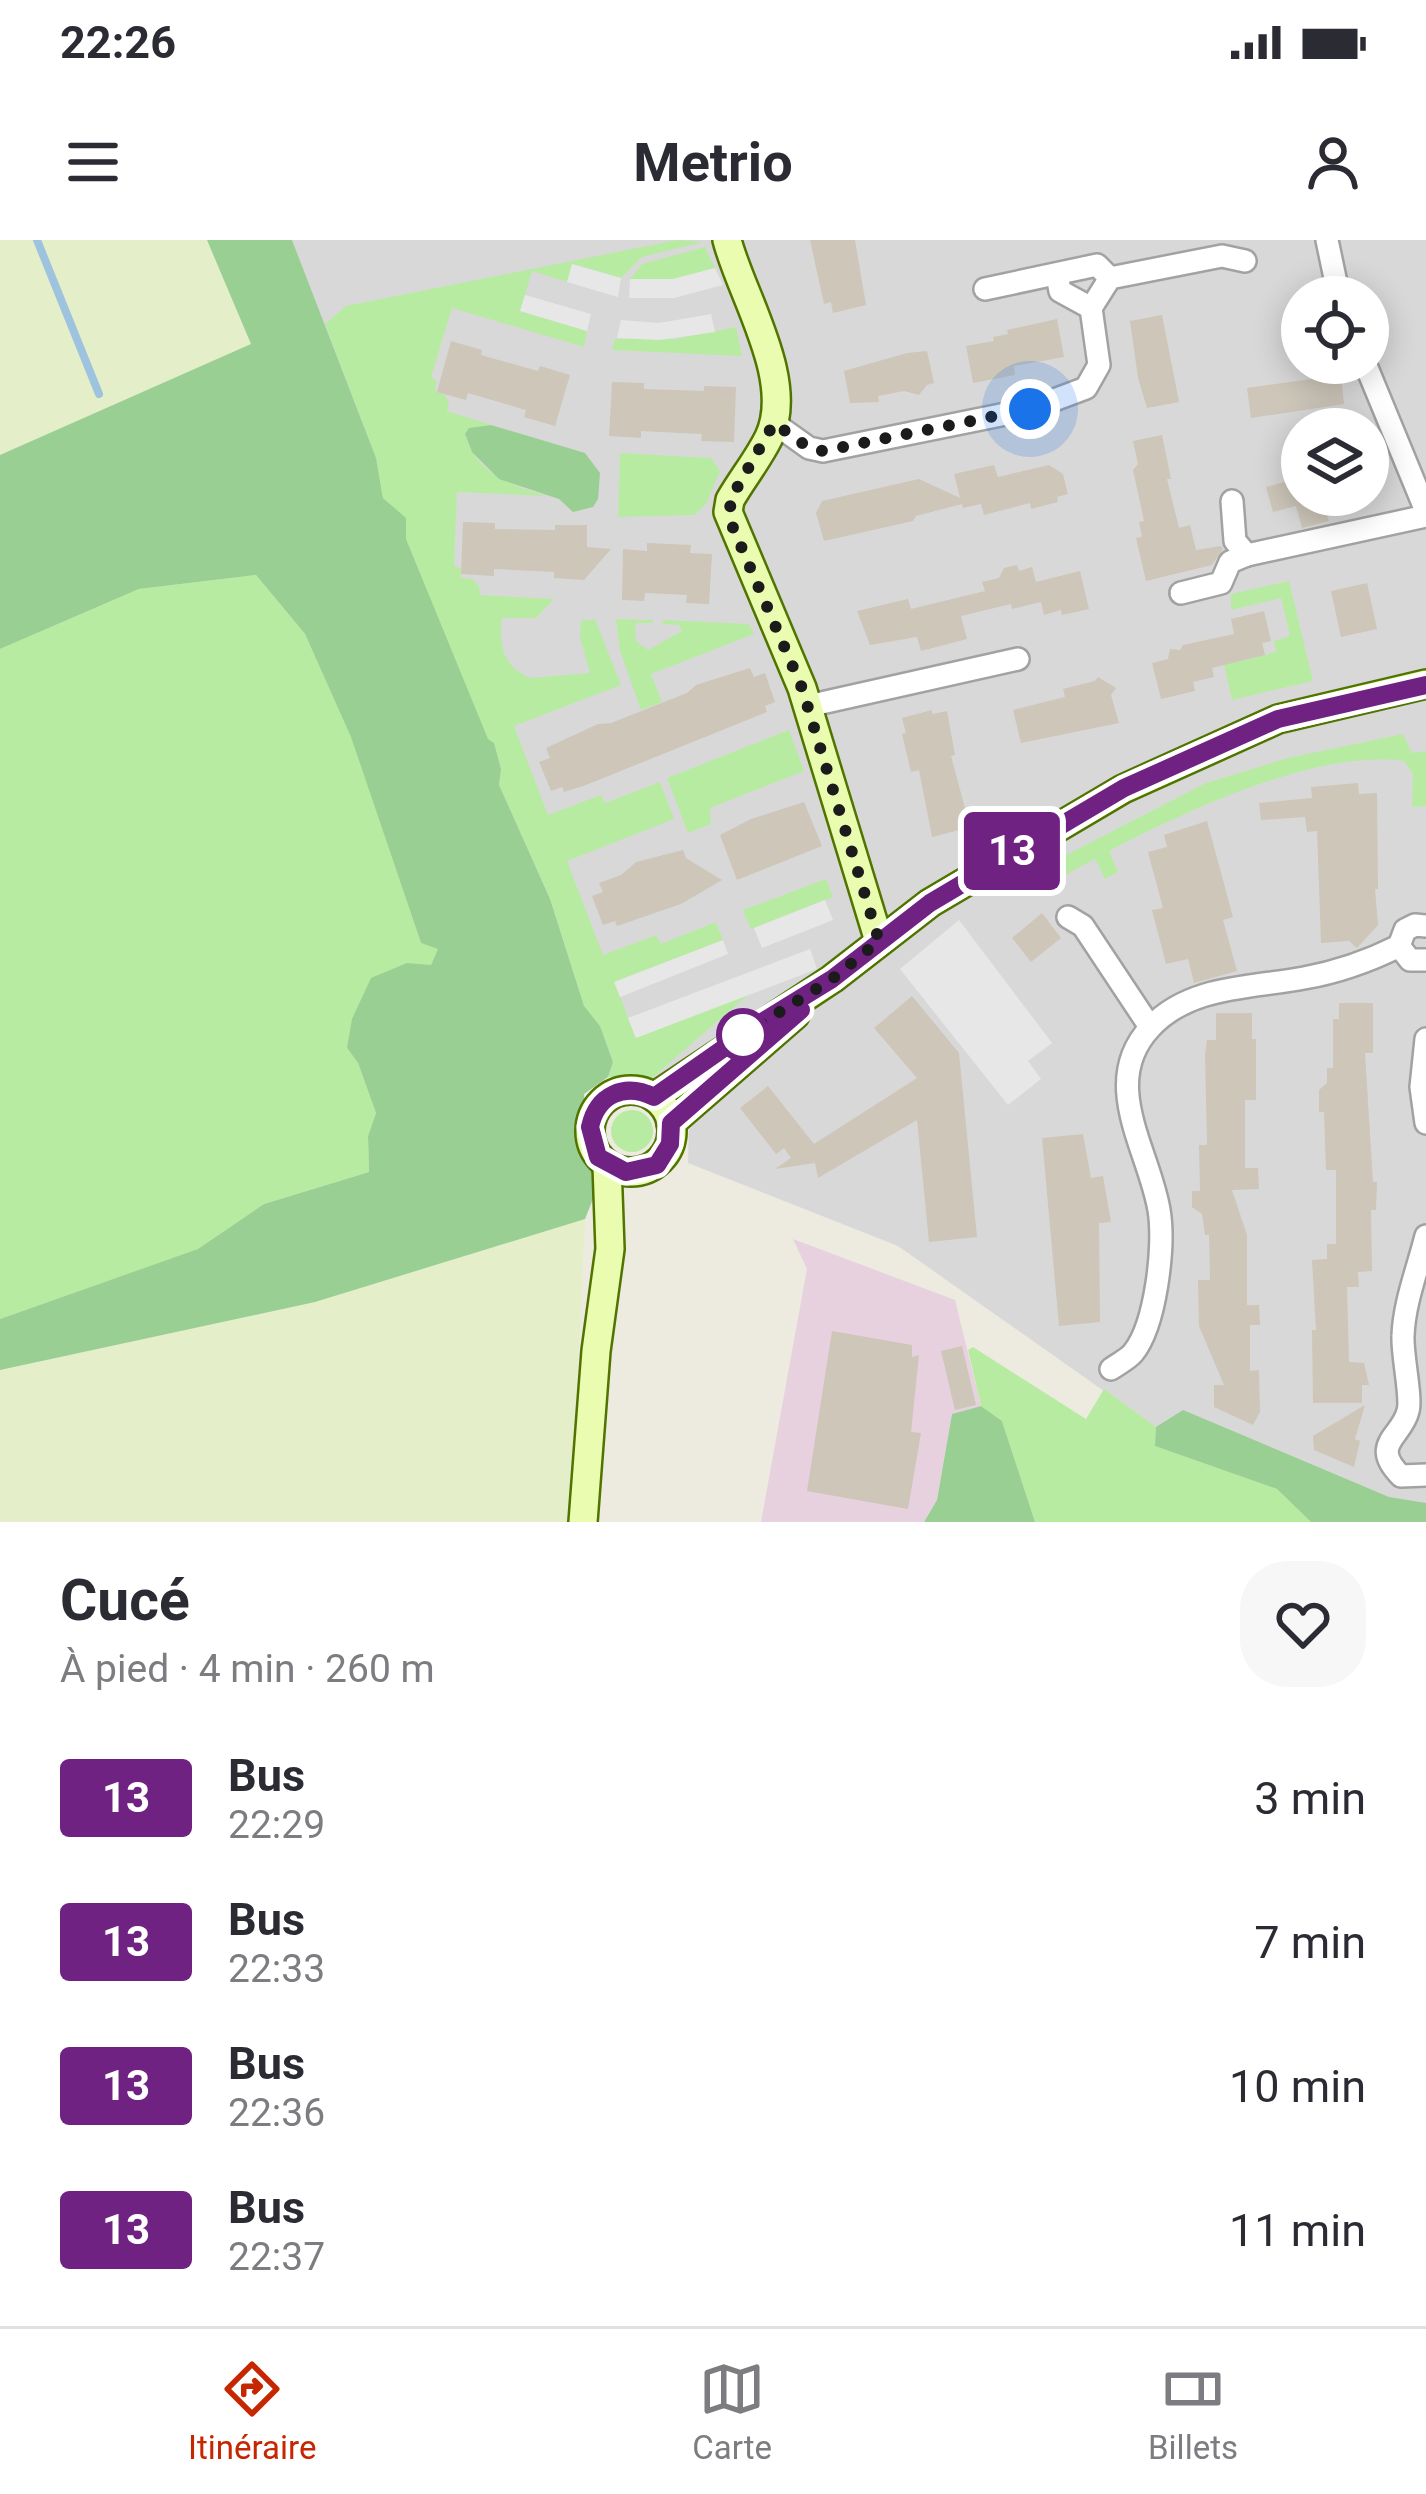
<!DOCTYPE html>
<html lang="fr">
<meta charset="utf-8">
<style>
:root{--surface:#fff;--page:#f7f7f7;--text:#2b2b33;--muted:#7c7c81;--line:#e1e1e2;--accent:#c62600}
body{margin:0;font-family:Roboto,sans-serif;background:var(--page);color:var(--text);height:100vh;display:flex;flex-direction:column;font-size:45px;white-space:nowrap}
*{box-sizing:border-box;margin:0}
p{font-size:39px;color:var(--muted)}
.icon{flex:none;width:66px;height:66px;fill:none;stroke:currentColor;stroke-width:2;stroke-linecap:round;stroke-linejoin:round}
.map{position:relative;height:1282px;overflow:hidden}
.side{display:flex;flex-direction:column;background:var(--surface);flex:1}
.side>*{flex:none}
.badge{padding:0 24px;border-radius:9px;font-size:42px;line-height:78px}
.fabs{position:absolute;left:1281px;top:36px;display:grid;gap:24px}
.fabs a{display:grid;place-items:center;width:108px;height:108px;border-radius:50%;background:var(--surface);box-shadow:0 6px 30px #0003;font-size:60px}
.you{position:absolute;width:60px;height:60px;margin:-30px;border:9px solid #fff;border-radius:50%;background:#1a73e8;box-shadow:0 0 0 18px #1a73e833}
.map>.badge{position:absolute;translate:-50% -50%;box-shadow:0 0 0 6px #fff}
.round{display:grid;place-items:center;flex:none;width:126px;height:126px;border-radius:48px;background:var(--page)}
.headline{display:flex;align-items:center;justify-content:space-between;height:204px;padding:0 60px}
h1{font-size:57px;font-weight:700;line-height:90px}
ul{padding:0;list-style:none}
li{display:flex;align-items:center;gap:36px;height:144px;padding:0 60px}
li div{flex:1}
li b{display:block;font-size:45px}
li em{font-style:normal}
li .badge{min-width:132px;font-weight:700;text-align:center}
.status{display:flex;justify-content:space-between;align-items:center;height:84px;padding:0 60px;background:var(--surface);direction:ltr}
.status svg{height:33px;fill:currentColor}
header{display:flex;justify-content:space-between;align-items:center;height:156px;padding:0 60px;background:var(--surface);font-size:54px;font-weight:700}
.menu{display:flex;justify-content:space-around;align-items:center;height:168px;border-top:3px solid var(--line);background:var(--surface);font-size:33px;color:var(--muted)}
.menu a{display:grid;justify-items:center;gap:6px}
.menu .selected{color:var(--accent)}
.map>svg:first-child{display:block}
.residential{fill:#d9d8d8;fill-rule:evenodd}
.industrial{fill:#e7d1df}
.farmland{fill:#e4eec9}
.grass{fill:#b8eba2}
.forest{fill:#99cf92}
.parking{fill:#e7e7e7}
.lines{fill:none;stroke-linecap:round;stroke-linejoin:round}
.stream{stroke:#9ec3de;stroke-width:8}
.building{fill:#cdc6b9}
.street-casing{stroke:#a2a2a2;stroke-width:26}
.secondary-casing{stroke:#517400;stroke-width:32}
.street{stroke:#fff;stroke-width:21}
.secondary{stroke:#e9fcaf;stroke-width:27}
.line-casing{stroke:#fff;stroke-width:27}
.line{stroke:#6f2282;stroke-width:18}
.walk{stroke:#1b1b1b;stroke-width:12;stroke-dasharray:0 21.6}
.stop-dot{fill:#fff;stroke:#6f2282;stroke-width:6}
</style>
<div class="status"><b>22:26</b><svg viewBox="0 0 49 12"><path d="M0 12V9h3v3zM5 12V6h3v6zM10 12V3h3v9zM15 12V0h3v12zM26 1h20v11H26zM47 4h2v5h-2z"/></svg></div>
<header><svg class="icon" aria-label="menu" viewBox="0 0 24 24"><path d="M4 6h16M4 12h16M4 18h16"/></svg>Metrio<svg class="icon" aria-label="person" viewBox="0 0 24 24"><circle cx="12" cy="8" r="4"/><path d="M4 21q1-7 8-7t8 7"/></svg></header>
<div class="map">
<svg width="1426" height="1282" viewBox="0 0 1426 1282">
<rect width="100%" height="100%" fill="#edebe0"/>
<path class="residential" d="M292,0H1426V1282H1311L1277,1249L1155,1206V1187L898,1006L688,923L689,884L663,843L590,810ZM1302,57H1368V123H1302ZM1302,189H1368V255H1302Z"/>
<polygon class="industrial" points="793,999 955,1060 981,1166 952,1174 937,1260 924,1282 761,1282 807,1029"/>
<g class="farmland">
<polygon points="0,0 207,0 251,104 0,215"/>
<polygon points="585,979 571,1282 0,1282 0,1130 315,1062"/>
</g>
<g class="grass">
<path d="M677,0L703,2L642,17L621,38L573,24L567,42L532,31L520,71L587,91L584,107L452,68L431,137L437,141L435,151L445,155L449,163L447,171L491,185L470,188L465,193C473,232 514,247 547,256L457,252L454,326L461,328V338L472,339L479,346L480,355L554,359L536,378H502C499,405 502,426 530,438L590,433L580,398L581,381L595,379L621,445L514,486L548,575L601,555L605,563L660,542L674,579L567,621L603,715L656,695L661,704L716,682L723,700L615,742L635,797L748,755L652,838L608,837L613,821L600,786L584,766L550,658L499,545L501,529L494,503L488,500L406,299L405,278L383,258L376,218L325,84L346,66Z"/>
<polygon points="705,7 715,28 673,39 630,39 642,24"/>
<polygon points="736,87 742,116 612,110 615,99 676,99"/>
<polygon points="620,213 711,218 720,231 706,264 694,275 618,277"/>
<polygon points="256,335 305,394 351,496 421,703 439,708 431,725 347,808 358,823 376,873 368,896 369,932 264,964 199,1009 0,1079 0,409 139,349"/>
<polygon points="1289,341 1313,441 1232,460 1223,420 1242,421 1276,412 1274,401 1290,396 1281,358 1231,370 1231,354"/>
<polygon points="616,379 653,380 653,383 635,383 636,401 648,410 682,391 679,385 663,384 663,380 749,384 754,394 651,434 662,462 641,470 620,411"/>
<polygon points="789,490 804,531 710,568 711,584 688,593 667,538"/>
<path d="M1403,494L1412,513L1426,511V566L1412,567L1413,534L1404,521C1316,509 1186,571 1109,611L1118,632L1105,639L1095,619L1052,642L1043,627L1206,543L1288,518Z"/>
<polygon points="826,639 833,657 751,689 743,670"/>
<circle cx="632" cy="891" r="21"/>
<polygon points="973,1107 1086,1179 1104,1149 1156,1187 1155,1206 1277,1249 1311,1282 1035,1282 1002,1181 981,1166 968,1110"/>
</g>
<g class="forest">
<polygon points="207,0 292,0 376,218 383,258 406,278 406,299 488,499 494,503 501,529 499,545 550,659 584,766 600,786 613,822 608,837 584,854 588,907 594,918 597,949 585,979 315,1062 0,1130 0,1079 198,1009 264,964 369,932 368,896 376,873 358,823 347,808 352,779 371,738 407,723 431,725 438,709 421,703 351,497 305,394 256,335 139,349 0,409 0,215 251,104"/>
<polygon points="491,185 585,213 600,233 598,259 593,267 573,272 559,259 499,239 472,212 465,194 469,188"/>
<polygon points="981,1166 1002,1181 1035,1282 924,1282 937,1260 952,1174"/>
<polygon points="1183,1170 1389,1257 1426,1263 1426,1282 1311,1282 1277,1249 1155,1206 1156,1187"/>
</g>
<g class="parking">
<polygon points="572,24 621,38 618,57 567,42"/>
<polygon points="715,28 723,45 674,58 629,58 630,39 673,39"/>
<polygon points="525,55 591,74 587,91 520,71"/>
<polygon points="711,74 715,92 660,100 617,98 621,80 659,83"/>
<polygon points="825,660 833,680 762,708 754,688"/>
<polygon points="959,680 1052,803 1028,821 1041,839 1008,865 900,729"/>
<polygon points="723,700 728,714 620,757 614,742"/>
<polygon points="810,709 817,729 636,798 628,778"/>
</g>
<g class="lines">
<polyline class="stream" points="37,0 99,154"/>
</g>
<g class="building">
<polygon points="810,0 855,0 866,65 833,73 831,62 824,64"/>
<polygon points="1162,75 1179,162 1147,168 1138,138 1130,81"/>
<polygon points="1057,79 1064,117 1014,126 1015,135 973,143 966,106 994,101 993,97 1008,94 1007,90"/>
<polygon points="451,101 482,110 481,115 538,131 540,126 570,135 555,186 524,177 526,170 468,153 466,160 437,152"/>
<polygon points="927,111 934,143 927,145 919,155 904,151 878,156 879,162 850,163 844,131 907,113"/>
<polygon points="1341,135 1344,164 1251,178 1247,148"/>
<polygon points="612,142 644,143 644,149 704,151 704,146 736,147 734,202 701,201 702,194 641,191 641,198 609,196"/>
<polygon points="1162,195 1171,239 1167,239 1179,288 1190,285 1196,310 1221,306 1223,309 1212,325 1146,341 1136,298 1142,297 1139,282 1144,281 1133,230 1138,224 1133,201"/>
<polygon points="994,225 998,237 1049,225 1063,234 1068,254 1057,257 1058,262 1031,269 1030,263 984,275 981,264 963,268 962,264 916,276 913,281 824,301 816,273 822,261 919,239 960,258 954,234"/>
<polygon points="1302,237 1302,255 1314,255 1316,264 1323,262 1329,281 1302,288 1296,266 1273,272 1266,247"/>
<polygon points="463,282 495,283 495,289 555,290 555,285 587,285 587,307 611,309 584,340 554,338 554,332 494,329 494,336 461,334"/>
<polygon points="647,303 691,305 690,313 712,314 709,364 686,363 687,355 645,353 644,361 622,360 623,309 647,311"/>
<polygon points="1017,325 1019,331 1032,327 1036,342 1080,331 1089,369 1062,375 1061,370 1044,375 1041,362 1012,369 1011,364 961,376 967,399 921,411 917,397 870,405 857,371 908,359 911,369 985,351 982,342 999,338 1004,328"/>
<polygon points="1367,343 1377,389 1341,397 1331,351"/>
<polygon points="1264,371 1271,401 1262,403 1265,415 1212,428 1214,437 1193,442 1195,451 1161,459 1152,423 1168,419 1170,409 1180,410 1183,405 1234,394 1231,379"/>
<polygon points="750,428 754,437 765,433 775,462 765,466 767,472 586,545 564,552 562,547 551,551 539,522 550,518 546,508 598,484 611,483 687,453 696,445"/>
<polygon points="1098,437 1116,448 1111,455 1119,483 1021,503 1013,470 1065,457 1063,449 1095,441"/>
<polygon points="932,470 932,474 947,471 955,515 951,516 970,587 932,597 919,530 911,532 902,494 906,493 902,478"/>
<polygon points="1358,543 1359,554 1377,553 1378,649 1375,649 1378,685 1357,708 1349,701 1321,703 1317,591 1307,592 1305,577 1261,580 1259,563 1312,558 1311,547"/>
<polygon points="804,562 822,606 737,640 720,595 751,579"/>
<polygon points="1207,581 1233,677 1223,680 1237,731 1194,743 1188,719 1166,724 1152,670 1163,668 1148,612 1167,607 1164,595"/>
<polygon points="683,610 686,618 722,640 681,664 617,686 615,681 603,685 592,656 603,652 599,643 621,635 636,622"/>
<polygon points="1042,673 1061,698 1031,722 1012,698"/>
<polygon points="912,756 959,813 977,997 929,1002 917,880 818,938 815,923 775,929 791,918 784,908 776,914 740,868 768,846 814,904 917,838 874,788"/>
<polygon points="1339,763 1373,763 1373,813 1365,813 1373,942 1377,942 1376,970 1371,970 1372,1031 1358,1032 1359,1047 1347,1047 1349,1122 1364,1123 1369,1145 1362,1145 1362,1163 1313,1163 1312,1090 1316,1090 1312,1020 1327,1019 1327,1004 1336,1004 1336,930 1326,930 1324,872 1319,872 1319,850 1327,843 1327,828 1333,828 1333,779 1339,779"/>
<polygon points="1216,773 1252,773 1252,799 1256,799 1256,860 1245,860 1245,928 1258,928 1259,949 1232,950 1247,995 1247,1065 1259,1065 1260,1085 1250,1085 1250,1131 1259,1130 1260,1172 1253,1185 1214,1167 1214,1145 1224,1145 1199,1086 1198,1040 1210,1040 1209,995 1205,995 1202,974 1192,967 1192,951 1200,951 1199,905 1207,905 1205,815 1207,800 1216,800"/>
<polygon points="1083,894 1091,938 1103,936 1111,982 1099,983 1100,1082 1059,1086 1042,898"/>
<polygon points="832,1091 912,1105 912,1117 919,1115 911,1192 921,1193 908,1269 807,1251"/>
<polygon points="962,1106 976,1165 955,1170 941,1111"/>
<polygon points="1365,1165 1355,1199 1360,1201 1354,1227 1314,1210 1313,1196"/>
</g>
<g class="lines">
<defs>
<g id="street">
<polyline points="1327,0 1339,57"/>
<polyline points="1057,35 1060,51 1091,68"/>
<polyline points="985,49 1097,25 1110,38"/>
<polyline points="1365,123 1426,271"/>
<polyline points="774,183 809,208 823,211 1030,169 1086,148 1099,125 1091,68 1110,38 1222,16 1245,21"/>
<polyline points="1232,261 1235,301 1247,315 1426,276"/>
<polyline points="1181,353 1221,343 1230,322 1247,315"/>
<polyline points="808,466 1018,419"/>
<polyline points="1068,677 1083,686 1150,787"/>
<polyline points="1426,686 1415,685 1405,690 1399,706 1410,720 1426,720"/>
<polyline points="1426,799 1421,847 1426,883"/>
<path d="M1426,996C1418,1028 1404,1063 1403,1096C1402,1115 1412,1158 1408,1171C1402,1197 1369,1204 1401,1236L1426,1235"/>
<path d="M1111,1129C1118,1124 1128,1119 1133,1113C1156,1085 1165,1005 1159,970C1149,910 1099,843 1150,788C1189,745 1252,748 1304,738C1338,732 1369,721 1399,706"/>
</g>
<g id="secondary">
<path d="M727,0C741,55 796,140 769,197C759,218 742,239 730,260L728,272L802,448L879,701"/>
<circle cx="631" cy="891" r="41"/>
<polyline points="654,857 832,739 930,663 1123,549 1278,479 1426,444"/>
<polyline points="671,883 795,775"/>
<polyline points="583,1282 596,1111 610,1009 607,925"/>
</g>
</defs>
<use href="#street" class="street-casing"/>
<use href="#secondary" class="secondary-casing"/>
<use href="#street" class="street"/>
<use href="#secondary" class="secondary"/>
</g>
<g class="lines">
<defs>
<path id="line" d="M801,770L671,883L670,904L657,925L626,932L598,917L590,887C597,855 624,842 654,857L754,787L832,739L930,663L1124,548L1278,479L1426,445"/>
</defs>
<use href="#line" class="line-casing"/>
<use href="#line" class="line"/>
<polyline class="walk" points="743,795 832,739 879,701 802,448 731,283 730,260 774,183 809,208 823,211 1030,169"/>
</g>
<circle class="stop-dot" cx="743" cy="795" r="24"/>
</svg>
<div class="fabs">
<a><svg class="icon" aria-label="locate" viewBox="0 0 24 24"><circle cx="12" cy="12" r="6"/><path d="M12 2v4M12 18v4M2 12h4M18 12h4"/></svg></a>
<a><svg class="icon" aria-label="layers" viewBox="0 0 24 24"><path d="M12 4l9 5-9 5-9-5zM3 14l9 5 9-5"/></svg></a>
</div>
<div class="you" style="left:1030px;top:169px"></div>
<b class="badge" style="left:1012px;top:611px;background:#6f2282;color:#fff">13</b>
</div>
<section class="side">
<div class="headline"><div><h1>Cucé</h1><p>À pied · 4 min · 260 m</p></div><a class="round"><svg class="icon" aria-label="heart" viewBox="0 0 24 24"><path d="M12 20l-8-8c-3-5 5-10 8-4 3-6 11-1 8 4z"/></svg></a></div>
<ul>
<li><span class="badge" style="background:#6f2282;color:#fff">13</span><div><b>Bus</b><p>22:29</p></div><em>3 min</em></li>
<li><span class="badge" style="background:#6f2282;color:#fff">13</span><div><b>Bus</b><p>22:33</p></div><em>7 min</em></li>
<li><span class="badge" style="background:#6f2282;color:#fff">13</span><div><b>Bus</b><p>22:36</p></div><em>10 min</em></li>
<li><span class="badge" style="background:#6f2282;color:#fff">13</span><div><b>Bus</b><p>22:37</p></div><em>11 min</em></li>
</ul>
</section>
<nav class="menu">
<a class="selected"><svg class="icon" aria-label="directions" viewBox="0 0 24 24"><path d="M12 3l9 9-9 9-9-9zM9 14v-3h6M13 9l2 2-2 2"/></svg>Itinéraire</a>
<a><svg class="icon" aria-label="map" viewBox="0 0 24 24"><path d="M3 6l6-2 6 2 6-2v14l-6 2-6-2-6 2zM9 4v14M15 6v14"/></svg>Carte</a>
<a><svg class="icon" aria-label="tickets" viewBox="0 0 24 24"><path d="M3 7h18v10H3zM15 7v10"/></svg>Billets</a>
</nav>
